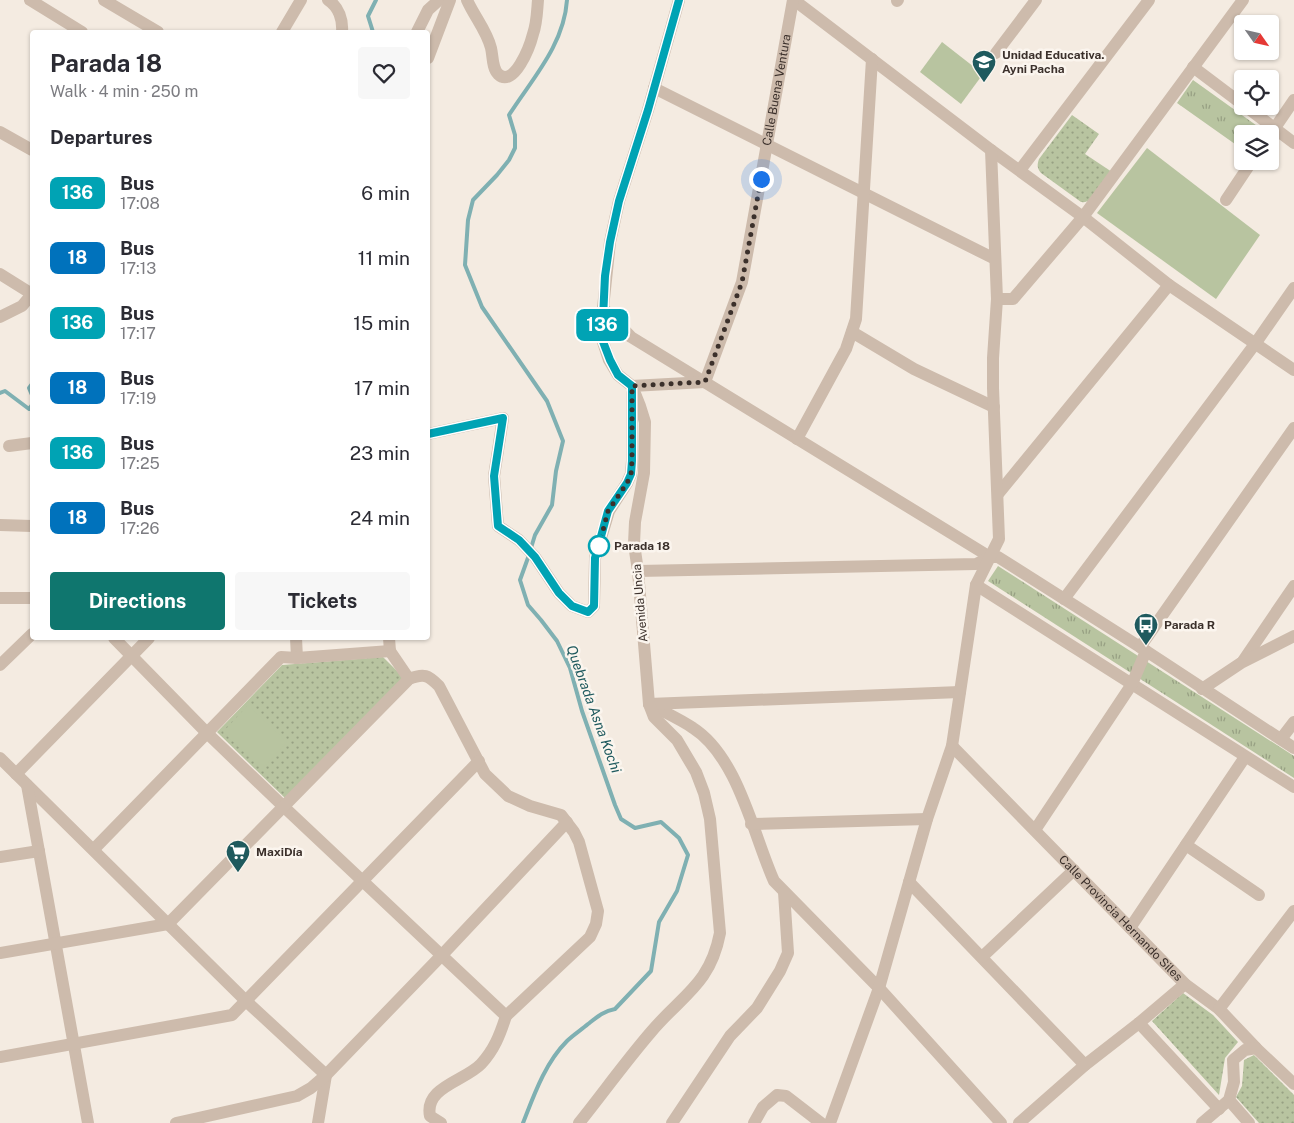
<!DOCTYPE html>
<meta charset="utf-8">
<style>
:root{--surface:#fff;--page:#f7f7f7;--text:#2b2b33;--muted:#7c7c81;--accent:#0f766e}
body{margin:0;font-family:"Public Sans",sans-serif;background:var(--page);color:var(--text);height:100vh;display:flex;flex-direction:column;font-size:19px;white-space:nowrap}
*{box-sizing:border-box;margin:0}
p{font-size:16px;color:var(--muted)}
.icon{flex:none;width:28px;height:28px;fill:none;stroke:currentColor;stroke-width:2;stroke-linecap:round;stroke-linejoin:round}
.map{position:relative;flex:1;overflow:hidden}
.drawer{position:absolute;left:30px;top:30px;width:400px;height:610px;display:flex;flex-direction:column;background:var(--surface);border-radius:5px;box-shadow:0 1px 4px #0004}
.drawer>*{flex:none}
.badge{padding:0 10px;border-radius:8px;font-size:18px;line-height:32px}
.needle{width:32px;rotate:124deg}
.tools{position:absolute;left:1234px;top:15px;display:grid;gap:10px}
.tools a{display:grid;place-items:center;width:45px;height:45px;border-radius:5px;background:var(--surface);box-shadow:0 1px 4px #0004;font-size:25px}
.you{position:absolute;width:25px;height:25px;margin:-12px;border:4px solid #fff;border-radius:50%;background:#1a73e8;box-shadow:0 0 0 8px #1a73e833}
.map>.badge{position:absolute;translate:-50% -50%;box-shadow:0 0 0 2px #fff}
h2{padding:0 20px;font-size:19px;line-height:45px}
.round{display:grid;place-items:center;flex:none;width:52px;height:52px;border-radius:5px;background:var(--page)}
.overview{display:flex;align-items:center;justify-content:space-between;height:85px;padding:0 20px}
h1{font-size:24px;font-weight:700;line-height:38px}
.action{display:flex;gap:10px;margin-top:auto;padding:10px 20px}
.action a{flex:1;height:58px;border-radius:5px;background:var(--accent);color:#fff;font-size:20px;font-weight:700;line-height:58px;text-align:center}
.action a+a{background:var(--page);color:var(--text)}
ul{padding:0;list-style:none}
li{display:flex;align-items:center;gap:15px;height:65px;padding:0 20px}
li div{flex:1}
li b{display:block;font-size:19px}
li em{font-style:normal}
li .badge{min-width:55px;font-weight:700;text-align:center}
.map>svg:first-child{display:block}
.grass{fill:url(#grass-tufts)}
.park{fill:url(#park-dots)}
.pitch{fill:#b8c4a0}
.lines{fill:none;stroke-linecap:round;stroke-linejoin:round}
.stream{stroke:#7fb0b2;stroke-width:4}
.minor{stroke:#cdbbac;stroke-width:12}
.line-casing{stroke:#fff;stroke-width:11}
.line{stroke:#00a3b4;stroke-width:8}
.walk{stroke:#3b302b;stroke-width:5;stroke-dasharray:0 9}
.stop-dot{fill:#fff;stroke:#00a3b4;stroke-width:2.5}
.labels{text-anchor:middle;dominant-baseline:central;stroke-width:5;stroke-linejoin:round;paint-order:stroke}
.poi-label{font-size:12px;font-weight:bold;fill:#3b302b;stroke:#fbf5ee;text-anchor:start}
.street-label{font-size:12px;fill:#3b302b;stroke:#fbf5ee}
.stop-label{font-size:12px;font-weight:bold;fill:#3b302b;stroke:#fbf5ee;text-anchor:start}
.water-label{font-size:14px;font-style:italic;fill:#1f5a5e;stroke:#fbf5ee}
</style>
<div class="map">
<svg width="1294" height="1123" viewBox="0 0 1294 1123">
<defs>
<pattern id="grass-tufts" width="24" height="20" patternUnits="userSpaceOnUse" patternTransform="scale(1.25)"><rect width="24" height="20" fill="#b8c4a0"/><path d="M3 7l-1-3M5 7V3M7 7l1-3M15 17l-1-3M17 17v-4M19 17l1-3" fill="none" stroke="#97a083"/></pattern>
<pattern id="park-dots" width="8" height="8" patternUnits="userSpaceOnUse" patternTransform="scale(1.25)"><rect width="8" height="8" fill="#b8c4a0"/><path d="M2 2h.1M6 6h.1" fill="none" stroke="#97a083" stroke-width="1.8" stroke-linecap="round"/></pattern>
</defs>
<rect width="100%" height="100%" fill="#f4ebe1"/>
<g class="grass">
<polygon points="1193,80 1267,133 1267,134 1242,134 1242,149 1177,103"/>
<polygon points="998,566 1294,756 1294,778 988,581"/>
</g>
<g class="park">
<path d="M1072,115L1099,134L1085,154L1112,172C1104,182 1095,204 1081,202L1041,173C1037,168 1037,165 1039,159Z"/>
<polygon points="383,657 404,678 287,800 217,732 282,665"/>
<polygon points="1183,993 1213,1015 1238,1042 1225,1058 1219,1095 1152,1021"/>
<polygon points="1254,1055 1294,1095 1294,1123 1259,1123 1236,1097 1242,1086 1244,1060"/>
</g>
<g class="pitch">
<polygon points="942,42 983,74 961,104 920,72"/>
<polygon points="1147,148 1260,235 1216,299 1097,213"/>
<polygon points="248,705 287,742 262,769 223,732"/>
</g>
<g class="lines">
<g class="stream">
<polyline points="373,32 368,16 376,0"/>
<polyline points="32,384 29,388 32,395"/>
<polyline points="0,393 5,391 29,409 32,405"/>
<path d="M531,548L535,535L552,505L556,471L563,441L547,401L482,307L465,265L468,220L473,200L497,175L509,160L515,148V135L509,115C532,79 564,45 567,0"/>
<path d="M523,1123C534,1095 545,1063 567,1041C573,1035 581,1030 588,1024C597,1017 604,1011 615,1009L651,971L659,922L677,891L688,855L679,838L661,822L635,828L621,819L615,805L582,711L570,668L557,641L541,620L528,605L520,580L529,555"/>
</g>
<g class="minor">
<polyline points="30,0 82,32"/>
<polyline points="104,0 158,32"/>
<path d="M328,0C339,7 343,20 342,32"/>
<path d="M467,0C474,16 487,31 491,48C493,56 492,68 498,74C514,89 530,46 533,34C537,23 537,11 538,0"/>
<polyline points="794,0 991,150 1083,217 1169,285 1294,370"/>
<polyline points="897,1 898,0"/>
<polyline points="282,32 301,0"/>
<polyline points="417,32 428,10 439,0"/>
<polyline points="996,53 1036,0"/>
<polyline points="428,58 450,0"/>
<polyline points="1193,67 1242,104"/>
<polyline points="654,88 995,259"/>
<polyline points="1245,106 1294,143"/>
<polyline points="0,132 32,150"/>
<polyline points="1270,135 1294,100"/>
<polyline points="1020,170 1149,0"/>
<polyline points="1226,200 1252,161"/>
<polyline points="0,274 32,294"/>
<polyline points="997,299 1013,299 1083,217 1243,0"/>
<polyline points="603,308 631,337 990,557 998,557 1140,647 1294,748"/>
<polyline points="0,317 22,306 32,294"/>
<polyline points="852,332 914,369 994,407"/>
<path id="s1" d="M632,386L705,382L742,282L793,0"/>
<polyline points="428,434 503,418 494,476 498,526 519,540 535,557 559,593 572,606 588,612 594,606 595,558 609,511 627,483 631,474 632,461 632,393"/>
<polyline points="797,439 846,349 856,319 872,59"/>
<polyline points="9,446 32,443"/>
<polyline points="998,494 1169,285"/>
<polyline points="0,525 32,526"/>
<polyline points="638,571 976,564 990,557"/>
<polyline points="976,585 1294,787"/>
<polyline points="0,598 32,598"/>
<polyline points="1064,599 1255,344 1294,288"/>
<path d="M114,638L207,733L284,807L506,1016C500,1035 494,1050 481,1064C465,1081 424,1087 430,1116L441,1123"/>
<polyline points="296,638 297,658"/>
<polyline points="389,638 390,651 409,679"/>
<polyline points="1140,647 1294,428"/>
<polyline points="1243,661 1294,586"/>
<polyline points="0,665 32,634"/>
<polyline points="1202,689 1241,663 1294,636"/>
<path d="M649,704C664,712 680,719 693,728C738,757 753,834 774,881L879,988L1001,1123"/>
<polyline points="649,704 960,692"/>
<polyline points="1281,739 1294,722"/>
<path id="s2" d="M952,746L1185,984L1219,1009L1256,1048L1294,1084"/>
<polyline points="0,758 246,1001 326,1075 318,1123"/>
<polyline points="16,774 149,638"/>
<polyline points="27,785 88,1123"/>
<polyline points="751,824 927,819"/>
<polyline points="1035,830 1132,684 1146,651"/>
<polyline points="1186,845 1259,895"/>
<polyline points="94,849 281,657 297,658 390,651"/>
<polyline points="0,857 39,851"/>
<polyline points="909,882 1085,1065"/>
<polyline points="1130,928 1245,757"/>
<path d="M0,953L168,924L409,679C424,673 428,675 439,686L485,774L508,796L530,806L561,815L574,832L579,842L598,911L596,924L590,937L506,1016"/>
<polyline points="982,957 1074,870"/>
<polyline points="1219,1009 1294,911"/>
<polyline points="1139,1023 1219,1109"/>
<polyline points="0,1057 232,1015 479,761"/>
<polyline points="1229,1100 1249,1123"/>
<polyline points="176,1123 297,1096 311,1088 326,1075 442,955 567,822"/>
<path d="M579,1123C603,1093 626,1061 651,1032C682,995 710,985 720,933L710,819L704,793L696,772L677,740L654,717L649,704L638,571L634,544L635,522L644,473L645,422L640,406L632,386L618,375L609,360L602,339L603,308L610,242L619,201L648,110L679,0"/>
<polyline points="672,1123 730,1036 757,1008 780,971 788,953 784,892"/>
<polyline points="754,1123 763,1107 777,1095 786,1096 821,1123"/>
<polyline points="830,1123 879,988 927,819 952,746 976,585 999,539 993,388 993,358 997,299 991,150"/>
<polyline points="1019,1123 1085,1065 1139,1023 1185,984"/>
<polyline points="1202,1123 1229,1100 1234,1082 1233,1060 1245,1050 1256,1048"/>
</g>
</g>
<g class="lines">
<defs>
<polyline id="line" points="428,434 503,418 494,476 498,526 519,540 535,557 559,593 572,606 588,612 594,606 595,558 608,511 627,483 631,474 632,461 632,386 618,375 610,360 602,339 605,276 610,242 619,201 648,110 679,0"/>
</defs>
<use href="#line" class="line-casing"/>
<use href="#line" class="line"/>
<polyline class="walk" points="599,546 608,511 627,483 631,474 632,461 632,386 705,382 742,282 761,179"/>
</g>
<defs>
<symbol id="school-pin" viewBox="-11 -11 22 30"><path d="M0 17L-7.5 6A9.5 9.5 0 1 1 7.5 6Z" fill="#1f5a5e" stroke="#fbf5ee"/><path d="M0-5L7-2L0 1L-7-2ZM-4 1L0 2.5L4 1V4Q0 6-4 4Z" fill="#fff"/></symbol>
<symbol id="bus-pin" viewBox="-11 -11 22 30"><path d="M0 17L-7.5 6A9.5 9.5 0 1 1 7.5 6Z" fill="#1f5a5e" stroke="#fbf5ee"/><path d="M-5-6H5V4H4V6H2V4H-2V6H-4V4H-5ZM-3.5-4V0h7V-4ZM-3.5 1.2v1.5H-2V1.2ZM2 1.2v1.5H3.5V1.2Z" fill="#fff"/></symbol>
<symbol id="supermarket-pin" viewBox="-11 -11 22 30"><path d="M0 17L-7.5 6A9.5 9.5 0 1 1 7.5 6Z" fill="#1f5a5e" stroke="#fbf5ee"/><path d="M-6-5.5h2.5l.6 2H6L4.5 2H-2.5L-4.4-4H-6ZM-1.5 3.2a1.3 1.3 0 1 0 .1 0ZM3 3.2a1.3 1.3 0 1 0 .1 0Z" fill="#fff"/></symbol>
</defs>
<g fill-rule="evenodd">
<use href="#school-pin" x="970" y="48" width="28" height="38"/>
<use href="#bus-pin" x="1132" y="611" width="28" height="38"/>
<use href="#supermarket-pin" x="224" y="838" width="28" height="38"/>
</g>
<circle class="stop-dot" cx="599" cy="546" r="10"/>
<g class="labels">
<g class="poi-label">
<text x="1002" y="55">Unidad Educativa.<tspan x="1002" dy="14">Ayni Pacha</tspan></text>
<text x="1164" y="625">Parada R</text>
<text x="256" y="852">MaxiDía</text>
</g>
<g class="street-label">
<text stroke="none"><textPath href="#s1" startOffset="375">Calle Buena Ventura</textPath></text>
<text transform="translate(640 603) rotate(-95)">Avenida Uncia</text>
<text stroke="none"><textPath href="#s2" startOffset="241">Calle Provincia Hernando Siles</textPath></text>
</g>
<g class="stop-label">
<text x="614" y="546">Parada 18</text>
</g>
<g class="water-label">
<text transform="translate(594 709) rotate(70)">Quebrada Asna Kochi</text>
</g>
</g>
</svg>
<div class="tools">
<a><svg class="needle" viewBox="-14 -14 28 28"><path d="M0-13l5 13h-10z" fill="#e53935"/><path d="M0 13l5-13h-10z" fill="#7c7c81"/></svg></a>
<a><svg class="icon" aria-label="locate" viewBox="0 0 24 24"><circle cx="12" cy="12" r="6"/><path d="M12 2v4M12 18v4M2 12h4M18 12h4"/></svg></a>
<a><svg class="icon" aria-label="layers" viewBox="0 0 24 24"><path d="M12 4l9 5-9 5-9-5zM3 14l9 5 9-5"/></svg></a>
</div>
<div class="you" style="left:761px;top:179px"></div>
<b class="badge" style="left:602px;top:325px;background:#00a3b4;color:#fff">136</b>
<section class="drawer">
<div class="overview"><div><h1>Parada 18</h1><p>Walk · 4 min · 250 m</p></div><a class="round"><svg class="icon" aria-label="heart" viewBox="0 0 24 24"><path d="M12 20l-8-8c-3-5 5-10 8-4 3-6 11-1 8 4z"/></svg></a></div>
<h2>Departures</h2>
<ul>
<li><span class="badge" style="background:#00a3b4;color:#fff">136</span><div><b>Bus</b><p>17:08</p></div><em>6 min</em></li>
<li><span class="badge" style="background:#0072bc;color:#fff">18</span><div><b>Bus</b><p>17:13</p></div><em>11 min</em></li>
<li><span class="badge" style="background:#00a3b4;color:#fff">136</span><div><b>Bus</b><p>17:17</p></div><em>15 min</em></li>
<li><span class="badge" style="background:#0072bc;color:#fff">18</span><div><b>Bus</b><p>17:19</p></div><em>17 min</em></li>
<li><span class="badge" style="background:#00a3b4;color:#fff">136</span><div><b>Bus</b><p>17:25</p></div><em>23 min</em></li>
<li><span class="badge" style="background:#0072bc;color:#fff">18</span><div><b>Bus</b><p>17:26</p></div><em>24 min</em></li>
</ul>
<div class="action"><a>Directions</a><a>Tickets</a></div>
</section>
</div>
